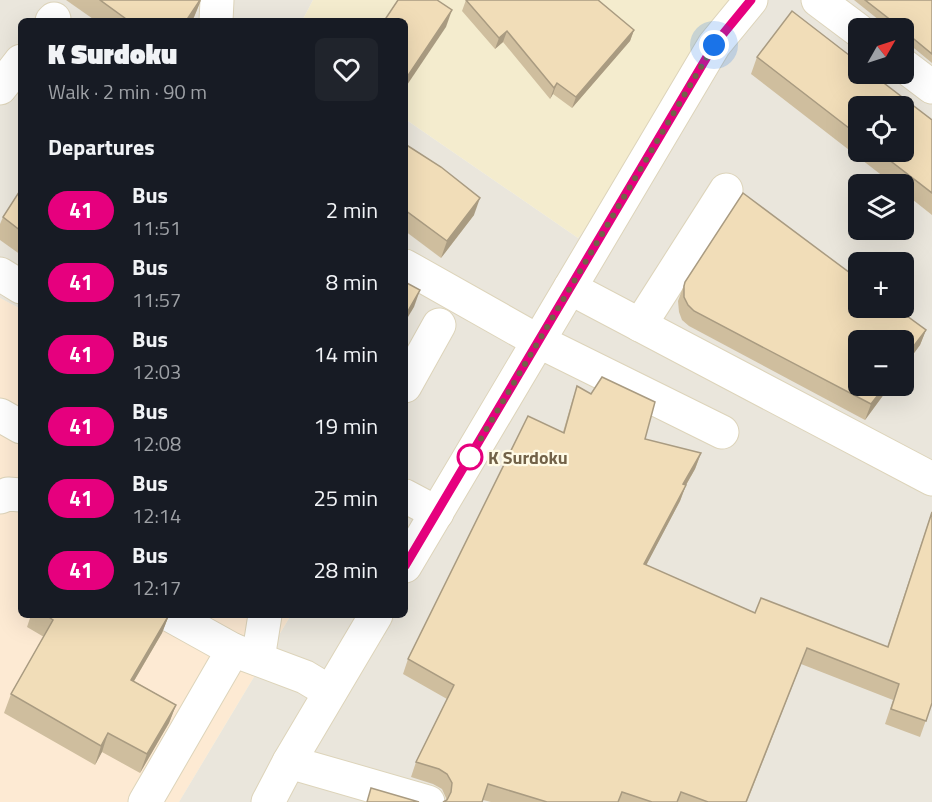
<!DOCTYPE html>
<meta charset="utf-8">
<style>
:root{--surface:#171b24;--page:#20242c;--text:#f1f3f6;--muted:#9ea1a6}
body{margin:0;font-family:"Titillium Web",sans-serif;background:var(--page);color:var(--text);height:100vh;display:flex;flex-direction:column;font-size:22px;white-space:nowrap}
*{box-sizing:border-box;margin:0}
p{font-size:20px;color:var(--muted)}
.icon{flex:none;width:33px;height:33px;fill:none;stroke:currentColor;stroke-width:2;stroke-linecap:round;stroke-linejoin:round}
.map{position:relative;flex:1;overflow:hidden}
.details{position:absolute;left:18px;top:18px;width:390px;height:600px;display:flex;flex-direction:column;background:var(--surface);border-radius:9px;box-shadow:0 6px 24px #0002}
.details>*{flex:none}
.badge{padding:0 12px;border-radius:20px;font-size:21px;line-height:39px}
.needle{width:39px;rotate:51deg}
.fabs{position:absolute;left:848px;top:18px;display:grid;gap:12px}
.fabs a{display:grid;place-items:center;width:66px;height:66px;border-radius:9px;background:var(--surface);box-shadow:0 6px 24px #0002;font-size:30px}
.you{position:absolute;width:30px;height:30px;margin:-15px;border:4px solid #fff;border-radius:50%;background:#1a73e8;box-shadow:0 0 0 9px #1a73e833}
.map>.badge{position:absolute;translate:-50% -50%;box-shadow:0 0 0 3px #fff}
h2{padding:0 30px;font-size:22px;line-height:54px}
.round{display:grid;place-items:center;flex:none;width:63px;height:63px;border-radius:9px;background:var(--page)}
.head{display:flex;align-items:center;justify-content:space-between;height:102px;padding:0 30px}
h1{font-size:28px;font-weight:800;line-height:45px}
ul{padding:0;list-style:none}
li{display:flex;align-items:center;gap:18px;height:72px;padding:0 30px}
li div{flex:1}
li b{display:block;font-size:22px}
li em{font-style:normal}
li .badge{min-width:66px;font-weight:700;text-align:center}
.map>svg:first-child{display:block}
.residential{fill:#f4ecce}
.commercial{fill:#fdead3}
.industrial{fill:#eae6dc;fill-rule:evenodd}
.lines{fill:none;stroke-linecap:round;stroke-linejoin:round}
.minor-casing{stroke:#ddd4ba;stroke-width:35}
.minor{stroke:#fff;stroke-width:33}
.wall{fill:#cfbe9e;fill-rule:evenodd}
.shaded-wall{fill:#a99b81}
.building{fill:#f1ddb8;stroke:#a99b81;stroke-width:1.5}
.line-casing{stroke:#fff;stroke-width:14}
.line{stroke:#e6007e;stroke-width:9}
.walk{stroke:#726248;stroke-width:6;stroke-dasharray:0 10.8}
.stop-dot{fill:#fff;stroke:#e6007e;stroke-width:3}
.labels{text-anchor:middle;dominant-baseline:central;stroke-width:4.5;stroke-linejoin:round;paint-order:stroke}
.stop-label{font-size:18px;font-weight:bold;fill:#726248;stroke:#fffbe6;text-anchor:start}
</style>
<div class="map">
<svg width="932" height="802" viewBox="0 0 932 802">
<rect width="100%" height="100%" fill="#fcf8e0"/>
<polygon class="residential" points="313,0 766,0 578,238 405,119 405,21 302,21"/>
<polygon class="commercial" points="0,298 21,309 21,615 291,615 179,802 0,802"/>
<g class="industrial">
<polygon points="0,0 313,0 302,21 21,21 21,309 0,298"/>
<path d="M766,0H932V802H179L291,615H405V119L578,238ZM858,28H903V74H858ZM858,106H903V152H858ZM858,184H903V230H858ZM858,262H903V308H858ZM858,340H903V386H858Z"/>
</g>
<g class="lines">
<defs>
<g id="minor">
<polyline points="818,0 858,30"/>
<polyline points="52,21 54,19"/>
<polyline points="216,21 217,0"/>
<polyline points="903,65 932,87"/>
<polyline points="0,88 21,61"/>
<polyline points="405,266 538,341 722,432"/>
<polyline points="0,274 21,287"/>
<polyline points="570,288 932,479"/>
<polyline points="640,325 726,190"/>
<polyline points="405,386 439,325"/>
<polyline points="0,415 21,427"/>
<polyline points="405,496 437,513"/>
<polyline points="0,497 8,494 21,495"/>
<polyline points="405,566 714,45 751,0"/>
<polyline points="170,615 233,650"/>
<polyline points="258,659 265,615"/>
<polyline points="289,762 428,802"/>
<polyline points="145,802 233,650 305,677 330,692"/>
<polyline points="268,802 289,762 376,615"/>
</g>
</defs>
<use href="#minor" class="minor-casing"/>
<use href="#minor" class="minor"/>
</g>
<g class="wall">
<polygon points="66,0 201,0 194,17 192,21 96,21"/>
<polygon points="466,0 634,30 630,41 572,108 553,94 550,99 503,42 495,49 462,11"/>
<polygon points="854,0 932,0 932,63 903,39 903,28 889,28"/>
<path d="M757,57L932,120V215L903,192V184H893L751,74ZM858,106L903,152H858Z"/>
<polygon points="405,144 474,215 441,258 405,231"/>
<polygon points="21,189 21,255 0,240 0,224 3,217"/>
<polygon points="685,282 926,330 920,345 903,368 903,340 890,386 865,420 689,326 682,320 679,312 678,301"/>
<polygon points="577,386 645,439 701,453 695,469 686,485 680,501 646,565 755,613 887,647 932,511 932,703 920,737 885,724 893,700 801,664 747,802 491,802 483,800 446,800 446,798 442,789 433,784 411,777 416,762 447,699 403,674 408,659 563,432 572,401"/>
<polygon points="31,615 169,615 162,633 134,681 176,705 169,723 140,773 102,752 95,765 4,713 11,694 44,637 27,627"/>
</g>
<g class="shaded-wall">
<polygon points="201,0 194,17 192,21 186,21"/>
<polygon points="452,10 446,27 405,88 405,80"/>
<polygon points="634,30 630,41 572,108 576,97"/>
<polygon points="507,31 503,42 495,49 499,38"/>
<polygon points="557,83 553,94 550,99 554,88"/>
<polygon points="480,198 474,215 441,258 447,241"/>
<polygon points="420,290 414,307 405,322 405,316"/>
<polygon points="926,330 920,345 903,368 903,360"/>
<polygon points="885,386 890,386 865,420 871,404"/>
<polygon points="701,453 695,469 678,499 683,484"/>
<polygon points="686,485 680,501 639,579 644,564"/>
<polygon points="169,615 162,633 124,698 131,680"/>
<polygon points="176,705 169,723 140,773 147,754"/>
<polygon points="108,733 102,752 95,765 101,746"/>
</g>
<g class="building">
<polygon points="100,0 200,0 186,21 129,21"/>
<polygon points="398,0 437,0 452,10 405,80 405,21 384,21"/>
<polygon points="466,0 598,0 634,30 576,97 557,83 554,88 507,31 499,38"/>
<polygon points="865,0 932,0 932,54 903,30 903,28 901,28"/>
<polygon points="792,11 858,62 858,74 872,74 932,120 932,193 879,152 903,152 903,106 858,106 858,135 757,57"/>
<polygon points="405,144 441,167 480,198 447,241 405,210"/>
<polygon points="21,189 21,231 3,217"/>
<polygon points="743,193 858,279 858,308 896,308 926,330 903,360 903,340 858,340 858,386 885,386 871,404 694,311 688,305 684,297 684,286 685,282"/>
<polygon points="405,282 420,290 405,316"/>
<polygon points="602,377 655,402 645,439 701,453 683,484 686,485 644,564 755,613 761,598 888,647 932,512 932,703 926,721 891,709 899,684 807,648 746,802 708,802 681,792 677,802 652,802 622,792 618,802 547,802 488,784 482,802 443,802 447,800 451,792 452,783 447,774 439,769 416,762 454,685 408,659 528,416 564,433 577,386 591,394"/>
<polygon points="46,615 169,615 131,680 176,705 147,754 108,733 101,746 11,694 53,620"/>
<polygon points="371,788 419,802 367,802"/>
</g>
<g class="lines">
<defs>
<polyline id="line" points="405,566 714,45 751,0"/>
</defs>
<use href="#line" class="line-casing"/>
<use href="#line" class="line"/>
<polyline class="walk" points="470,457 714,45"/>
</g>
<circle class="stop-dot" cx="470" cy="457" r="12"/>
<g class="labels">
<g class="stop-label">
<text x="488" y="457">K Surdoku</text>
</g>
</g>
</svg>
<div class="fabs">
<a><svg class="needle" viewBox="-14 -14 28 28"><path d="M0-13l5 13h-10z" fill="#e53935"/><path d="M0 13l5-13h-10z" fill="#9ea1a6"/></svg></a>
<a><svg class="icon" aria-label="locate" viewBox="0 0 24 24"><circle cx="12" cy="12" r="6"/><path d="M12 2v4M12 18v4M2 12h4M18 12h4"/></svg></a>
<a><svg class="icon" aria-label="layers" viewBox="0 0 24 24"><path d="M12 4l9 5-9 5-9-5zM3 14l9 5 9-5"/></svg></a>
<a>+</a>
<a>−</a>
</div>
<div class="you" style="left:714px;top:45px"></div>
<section class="details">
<div class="head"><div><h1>K Surdoku</h1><p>Walk · 2 min · 90 m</p></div><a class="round"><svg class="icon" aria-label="heart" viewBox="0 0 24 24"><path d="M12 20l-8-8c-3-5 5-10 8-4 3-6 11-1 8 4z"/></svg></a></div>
<h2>Departures</h2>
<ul>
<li><span class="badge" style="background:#e6007e;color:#fff">41</span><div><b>Bus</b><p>11:51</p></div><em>2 min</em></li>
<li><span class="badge" style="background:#e6007e;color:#fff">41</span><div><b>Bus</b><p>11:57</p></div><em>8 min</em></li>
<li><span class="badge" style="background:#e6007e;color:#fff">41</span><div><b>Bus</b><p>12:03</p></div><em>14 min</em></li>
<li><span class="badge" style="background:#e6007e;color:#fff">41</span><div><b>Bus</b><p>12:08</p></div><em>19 min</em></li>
<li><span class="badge" style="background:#e6007e;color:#fff">41</span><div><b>Bus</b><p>12:14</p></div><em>25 min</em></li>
<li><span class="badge" style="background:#e6007e;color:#fff">41</span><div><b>Bus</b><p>12:17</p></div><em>28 min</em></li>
</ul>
</section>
</div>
